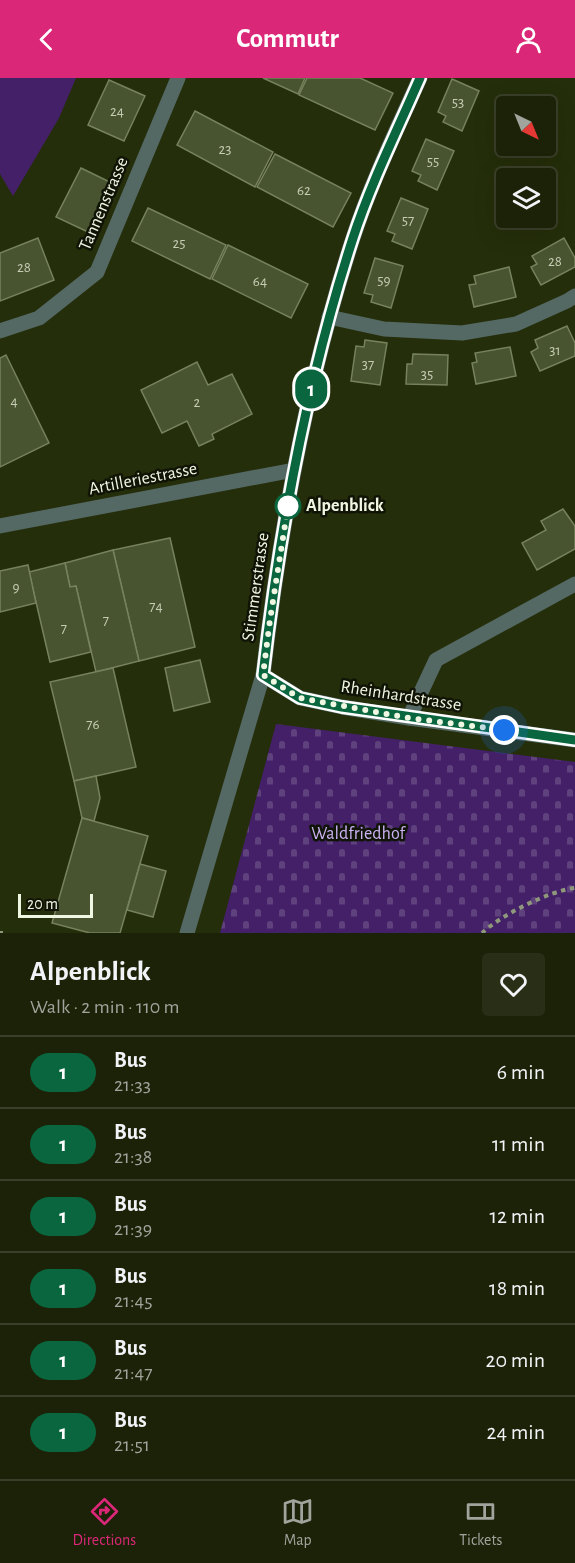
<!DOCTYPE html>
<meta charset="utf-8">
<style>
:root{--surface:#1c2208;--page:#292f16;--text:#f1f3f6;--muted:#a0a49c;--line:#3a3f29;--accent:#db2777}
body{margin:0;font-family:"Alegreya Sans",sans-serif;background:var(--page);color:var(--text);height:100vh;display:flex;flex-direction:column;font-size:22px;white-space:nowrap}
*{box-sizing:border-box;margin:0}
p{font-size:20px;color:var(--muted)}
.icon{flex:none;width:33px;height:33px;fill:none;stroke:currentColor;stroke-width:2;stroke-linecap:round;stroke-linejoin:round}
.map{position:relative;height:855px;overflow:hidden}
.details{display:flex;flex-direction:column;background:var(--surface);flex:1}
.details>*{flex:none}
.badge{padding:0 12px;border-radius:20px;font-size:21px;line-height:39px}
.needle{width:39px;rotate:137deg}
.buttons{position:absolute;left:496px;top:18px;display:grid;gap:12px}
.buttons a{display:grid;place-items:center;width:60px;height:60px;border-radius:6px;background:var(--surface);box-shadow:0 6px 24px #0002,0 0 0 2px var(--line);font-size:30px}
.scale{position:absolute;left:18px;bottom:15px;width:75px;box-sizing:border-box;padding-left:6px;border:3px solid #eff6e1;border-top:0;font-size:16px;line-height:21px;white-space:nowrap;color:#eff6e1;-webkit-text-stroke:4px #101406;paint-order:stroke}
.you{position:absolute;width:30px;height:30px;margin:-15px;border:4px solid #fff;border-radius:50%;background:#1a73e8;box-shadow:0 0 0 9px #1a73e833}
.map>.badge{position:absolute;translate:-50% -50%;box-shadow:0 0 0 3px #fff}
.round{display:grid;place-items:center;flex:none;width:63px;height:63px;border-radius:6px;background:var(--page)}
.head{display:flex;align-items:center;justify-content:space-between;height:102px;padding:0 30px}
h1{font-size:28px;font-weight:700;line-height:45px}
ul{padding:0;list-style:none}
li{display:flex;align-items:center;gap:18px;height:72px;padding:0 30px;border-top:2px solid var(--line)}
li div{flex:1}
li b{display:block;font-size:22px}
li em{font-style:normal}
li .badge{min-width:66px;font-weight:700;text-align:center}
header{display:flex;justify-content:space-between;align-items:center;height:78px;padding:0 30px;background:var(--accent);color:#fff;font-size:27px;font-weight:700}
.tab-bar{display:flex;justify-content:space-around;align-items:center;height:84px;border-top:2px solid var(--line);background:var(--surface);font-size:16px;color:var(--muted)}
.tab-bar a{display:grid;justify-items:center;gap:3px}
.tab-bar .selected{color:var(--accent)}
.map>svg:first-child{display:block}
.green{fill:#432068}
.cemetery{fill:url(#cemetery-stones)}
.building{fill:#48532f;stroke:#76825c;stroke-width:1.5}
.lines{fill:none;stroke-linecap:round;stroke-linejoin:round}
.path{stroke:#90987b;stroke-width:4;stroke-dasharray:4.5 4.5;stroke-linecap:butt}
.minor{stroke:#546864;stroke-width:15}
.tertiary{stroke:#546864;stroke-width:15}
.line-casing{stroke:#fff;stroke-width:14}
.line{stroke:#09663f;stroke-width:9}
.walk{stroke:#eff6e1;stroke-width:6;stroke-dasharray:0 10.8}
.stop-dot{fill:#fff;stroke:#09663f;stroke-width:3}
.labels{text-anchor:middle;dominant-baseline:central;stroke-width:5;stroke-linejoin:round;paint-order:stroke}
.number-label{font-size:15px;fill:#c5cdb4}
.street-label{font-size:18px;fill:#eff6e1;stroke:#101406}
.stop-label{font-size:18px;font-weight:bold;fill:#eff6e1;stroke:#101406;text-anchor:start}
.park-label{font-size:18px;fill:#ccb3f4;stroke:#101406}
</style>
<header><svg class="icon" aria-label="back" viewBox="0 0 24 24"><path d="M15 5l-7 7 7 7"/></svg>Commutr<svg class="icon" aria-label="person" viewBox="0 0 24 24"><circle cx="12" cy="8" r="4"/><path d="M4 21q1-7 8-7t8 7"/></svg></header>
<div class="map">
<svg width="575" height="855" viewBox="0 0 575 855">
<defs>
<pattern id="cemetery-stones" width="16" height="16" patternUnits="userSpaceOnUse" patternTransform="scale(1.5)"><rect width="16" height="16" fill="#432068"/><path d="M2 7V4a2 2 0 0 1 4 0v3zM10 15v-3a2 2 0 0 1 4 0v3z" fill="#5e417d"/></pattern>
</defs>
<rect width="100%" height="100%" fill="#252e0a"/>
<polygon class="green" points="0,0 76,0 59,40 13,118 0,96"/>
<polygon class="cemetery" points="276,646 575,684 575,855 220,855"/>
<g class="building">
<polygon points="263,0 305,0 298,16"/>
<polygon points="307,0 360,0 393,15 375,52 299,17"/>
<polygon points="452,1 479,13 462,53 443,44 446,38 438,34"/>
<polygon points="109,2 145,18 124,63 88,47"/>
<polygon points="195,33 273,74 255,109 177,67"/>
<polygon points="426,61 454,73 437,112 418,103 421,97 412,93"/>
<polygon points="275,76 351,115 333,149 257,109"/>
<polygon points="81,90 112,105 88,154 56,139"/>
<polygon points="401,120 428,131 412,171 392,163 395,156 387,153"/>
<polygon points="148,130 226,167 210,201 132,163"/>
<polygon points="38,160 54,202 0,223 0,175"/>
<polygon points="564,160 575,180 575,189 541,207 531,189 537,186 532,178"/>
<polygon points="228,167 308,206 291,240 212,201"/>
<polygon points="375,180 403,188 391,230 371,224 373,217 364,215"/>
<polygon points="509,189 516,219 474,229 469,207 476,206 474,198"/>
<polygon points="567,248 575,265 575,278 540,293 531,274 538,270 535,262"/>
<polygon points="365,262 387,265 380,307 351,303 356,268 364,269"/>
<polygon points="510,269 516,298 476,306 472,285 477,284 475,275"/>
<polygon points="413,276 448,277 447,307 406,306 407,286 412,286"/>
<polygon points="6,277 49,365 0,389 0,280"/>
<polygon points="197,284 208,307 232,296 252,336 212,356 214,361 199,368 187,343 162,355 141,312"/>
<polygon points="563,431 575,448 575,471 537,492 522,465 546,452 541,443"/>
<polygon points="170,460 195,569 139,583 113,472"/>
<polygon points="113,472 139,583 96,594 76,508 70,509 65,485"/>
<polygon points="65,485 70,509 76,508 91,574 50,584 29,494"/>
<polygon points="28,487 36,525 0,534 0,493"/>
<polygon points="200,582 210,624 174,633 165,590"/>
<polygon points="113,590 136,689 74,703 50,604"/>
<polygon points="96,698 100,720 94,743 82,740 74,703"/>
<polygon points="82,740 148,758 120,855 90,855 52,845"/>
<polygon points="140,786 166,793 153,839 127,832"/>
</g>
<g class="lines">
<g class="path">
<polyline points="0,855 3,855"/>
<path d="M482,855C501,837 549,813 575,810"/>
</g>
<g class="minor">
<polyline points="329,239 384,251 462,255 516,246 567,223 575,218"/>
<polyline points="0,253 39,240 97,194 178,0"/>
<polyline points="0,448 294,392"/>
<polyline points="409,640 436,582 575,506"/>
<polyline points="187,855 263,597"/>
</g>
<path class="tertiary" d="M420,0C396,53 371,105 353,160C307,302 280,449 263,597L300,620L342,629L409,640L575,662"/>
</g>
<g class="lines">
<defs>
<path id="line" d="M420,0C397,53 371,105 353,160C307,302 280,449 263,597L300,620L342,629L575,662"/>
</defs>
<use href="#line" class="line-casing"/>
<use href="#line" class="line"/>
<polyline class="walk" points="288,428 270,542 263,597 300,620 409,640 504,652"/>
</g>
<circle class="stop-dot" cx="288" cy="428" r="12"/>
<g class="labels">
<g class="number-label">
<text x="458" y="24">53</text>
<text x="117" y="33">24</text>
<text x="225" y="71">23</text>
<text x="433" y="83">55</text>
<text x="304" y="112">62</text>
<text x="408" y="142">57</text>
<text x="179" y="165">25</text>
<text x="555" y="183">28</text>
<text x="24" y="189">28</text>
<text x="384" y="202">59</text>
<text x="260" y="203">64</text>
<text x="555" y="272">31</text>
<text x="368" y="286">37</text>
<text x="427" y="296">35</text>
<text x="14" y="323">4</text>
<text x="197" y="324">2</text>
<text x="16" y="509">9</text>
<text x="156" y="528">74</text>
<text x="106" y="542">7</text>
<text x="64" y="550">7</text>
<text x="93" y="646">76</text>
</g>
<g class="street-label">
<text transform="translate(104 126) rotate(-67)">Tannenstrasse</text>
<text transform="translate(143 401) rotate(-11)">Artilleriestrasse</text>
<text transform="translate(256 509) rotate(-82)">Stimmerstrasse</text>
<text transform="translate(401 618) rotate(9)">Rheinhardstrasse</text>
</g>
<g class="stop-label">
<text x="306" y="428">Alpenblick</text>
</g>
<g class="park-label">
<text x="358" y="756">Waldfriedhof</text>
</g>
</g>
</svg>
<div class="buttons">
<a><svg class="needle" viewBox="-14 -14 28 28"><path d="M0-13l5 13h-10z" fill="#e53935"/><path d="M0 13l5-13h-10z" fill="#a0a49c"/></svg></a>
<a><svg class="icon" aria-label="layers" viewBox="0 0 24 24"><path d="M12 4l9 5-9 5-9-5zM3 14l9 5 9-5"/></svg></a>
</div>
<div class="scale">20 m</div>
<div class="you" style="left:504px;top:652px"></div>
<b class="badge" style="left:311px;top:311px;background:#09663f;color:#fff">1</b>
</div>
<section class="details">
<div class="head"><div><h1>Alpenblick</h1><p>Walk · 2 min · 110 m</p></div><a class="round"><svg class="icon" aria-label="heart" viewBox="0 0 24 24"><path d="M12 20l-8-8c-3-5 5-10 8-4 3-6 11-1 8 4z"/></svg></a></div>
<ul>
<li><span class="badge" style="background:#09663f;color:#fff">1</span><div><b>Bus</b><p>21:33</p></div><em>6 min</em></li>
<li><span class="badge" style="background:#09663f;color:#fff">1</span><div><b>Bus</b><p>21:38</p></div><em>11 min</em></li>
<li><span class="badge" style="background:#09663f;color:#fff">1</span><div><b>Bus</b><p>21:39</p></div><em>12 min</em></li>
<li><span class="badge" style="background:#09663f;color:#fff">1</span><div><b>Bus</b><p>21:45</p></div><em>18 min</em></li>
<li><span class="badge" style="background:#09663f;color:#fff">1</span><div><b>Bus</b><p>21:47</p></div><em>20 min</em></li>
<li><span class="badge" style="background:#09663f;color:#fff">1</span><div><b>Bus</b><p>21:51</p></div><em>24 min</em></li>
</ul>
</section>
<nav class="tab-bar">
<a class="selected"><svg class="icon" aria-label="directions" viewBox="0 0 24 24"><path d="M12 3l9 9-9 9-9-9zM9 14v-3h6M13 9l2 2-2 2"/></svg>Directions</a>
<a><svg class="icon" aria-label="map" viewBox="0 0 24 24"><path d="M3 6l6-2 6 2 6-2v14l-6 2-6-2-6 2zM9 4v14M15 6v14"/></svg>Map</a>
<a><svg class="icon" aria-label="tickets" viewBox="0 0 24 24"><path d="M3 7h18v10H3zM15 7v10"/></svg>Tickets</a>
</nav>
